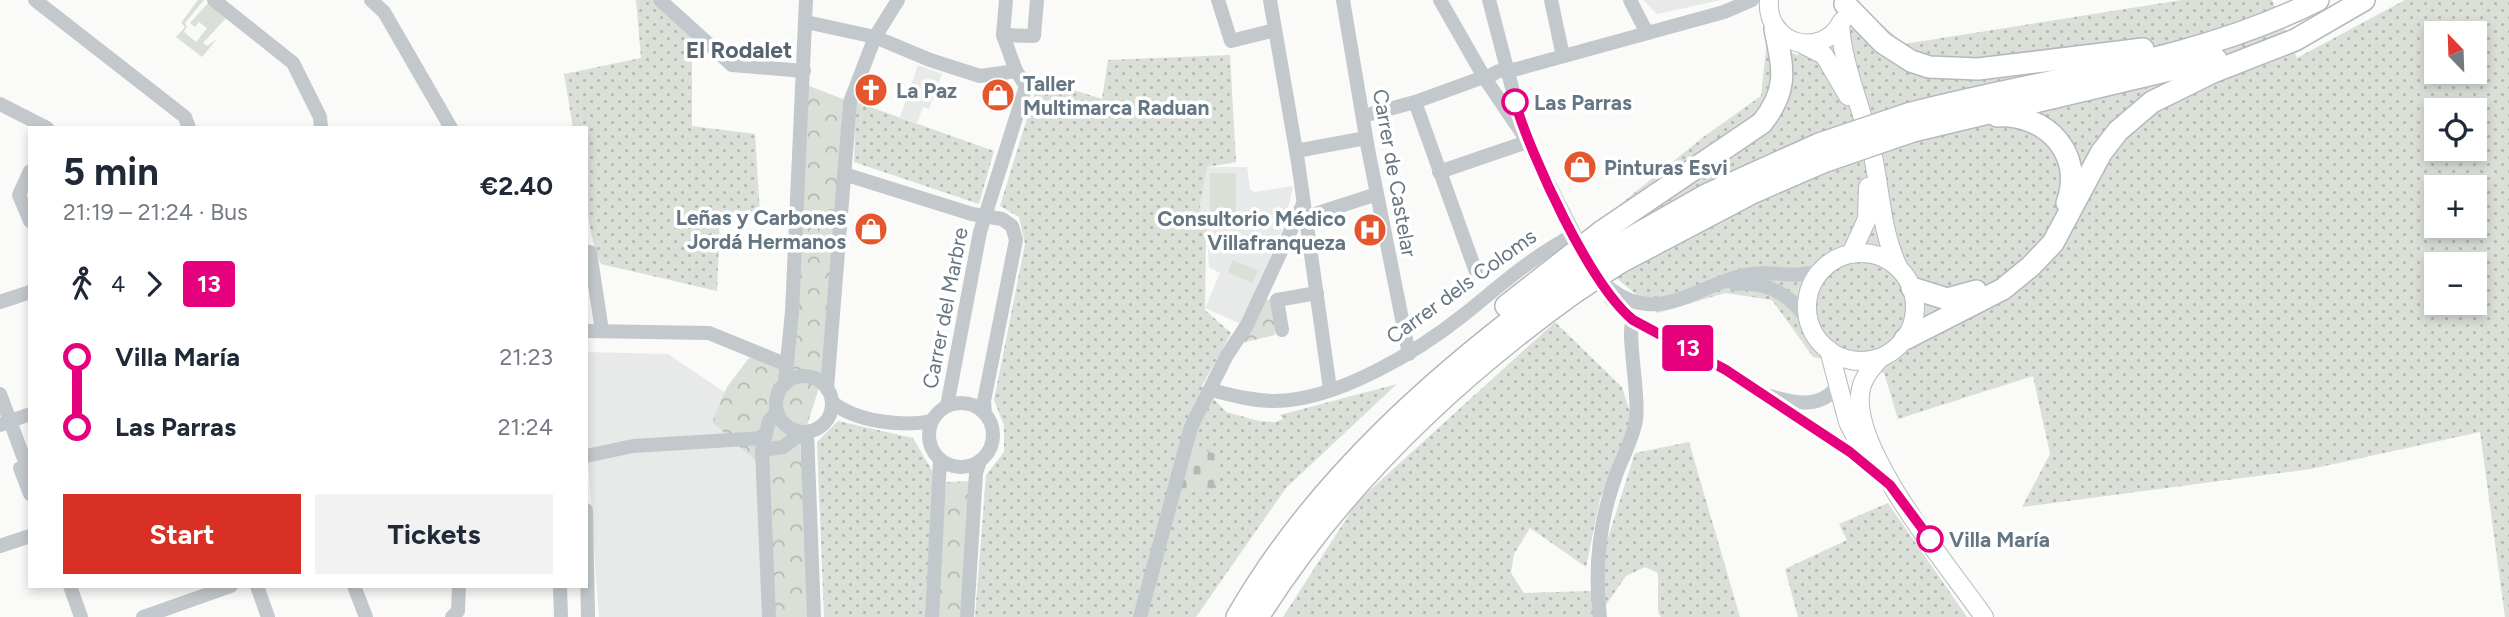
<!DOCTYPE html>
<meta charset="utf-8">
<style>
:root{--surface:#fff;--page:#f2f2f3;--text:#1f2937;--muted:#747a83;--accent:#d93025}
body{margin:0;font-family:Figtree,sans-serif;background:var(--page);color:var(--text);height:100vh;display:flex;flex-direction:column;font-size:26px;white-space:nowrap}
*{box-sizing:border-box;margin:0}
p{font-size:23px;color:var(--muted)}
.icon{flex:none;width:38px;height:38px;fill:none;stroke:currentColor;stroke-width:2;stroke-linecap:round;stroke-linejoin:round}
.map{position:relative;flex:1;overflow:hidden}
.side{position:absolute;left:28px;top:126px;width:560px;height:462px;display:flex;flex-direction:column;background:var(--surface);border-radius:0px;box-shadow:0 4px 10px #0003}
.side>*{flex:none}
.badge{padding:0 14px;border-radius:5px;font-size:24px;line-height:46px}
.needle{width:46px;rotate:337deg}
.tools{position:absolute;left:2424px;top:21px;display:grid;gap:14px}
.tools a{display:grid;place-items:center;width:63px;height:63px;border-radius:0px;background:var(--surface);box-shadow:0 4px 10px #0003;font-size:35px}
.map>.badge{position:absolute;translate:-50% -50%;box-shadow:0 0 0 4px #fff}
.legs{display:flex;align-items:center;gap:10px;height:77px;padding:0 35px;font-size:23px}
.legs p{margin-inline-start:auto}
.headline{display:flex;align-items:center;justify-content:space-between;height:119px;padding:0 35px}
h1{font-size:38px;font-weight:700;line-height:52px}
.cta{display:flex;gap:14px;margin-top:auto;padding:14px 35px}
.cta a{flex:1;height:80px;border-radius:0px;background:var(--accent);color:#fff;font-size:28px;font-weight:700;line-height:80px;text-align:center}
.cta a+a{background:var(--page);color:var(--text)}
ul{padding:0 35px;list-style:none}
li{display:flex;align-items:center;gap:24px;height:70px;font-size:26px}
li i{display:grid;place-items:center;width:10px;height:100%;margin:0 9px;background:currentColor}
li i::after{content:'';width:18px;height:18px;margin:-9px;border:5px solid;border-radius:50%;background:var(--surface)}
li p{margin-inline-start:auto}
li:first-child i{background:linear-gradient(#0000 50%,currentColor 0)}
li:last-child i{background:linear-gradient(currentColor 50%,#0000 0)}
.map>svg:first-child{display:block}
.built{fill:#e8e9e9}
.grass{fill:url(#grass-dots);fill-rule:evenodd}
.cemetery{fill:url(#cemetery-stones)}
.park{fill:url(#park-crowns)}
.garden{fill:#dadfd7}
.lines{fill:none;stroke-linecap:round;stroke-linejoin:round}
.major-casing{stroke:#b5babe;stroke-width:20}
.highway-casing{stroke:#b4b9bd;stroke-width:24}
.minor{stroke:#c3c8cc;stroke-width:14}
.major{stroke:#fff;stroke-width:18}
.highway{stroke:#fff;stroke-width:21}
.highway-bridge-casing{stroke:#b4b9bd;stroke-width:24;stroke-linecap:butt}
.highway-bridge{stroke:#fff;stroke-width:21}
.line-1-casing{stroke:#fff;stroke-width:16}
.line-1{stroke:#e6007e;stroke-width:10}
.stop-1-dot{fill:#fff;stroke:#e6007e;stroke-width:3.5}
.labels{text-anchor:middle;dominant-baseline:central;stroke-width:7;stroke-linejoin:round;paint-order:stroke}
.poi-label{font-size:21px;font-weight:bold;fill:#657683;stroke:#fff;text-anchor:start}
.stop-label{font-size:21px;font-weight:bold;fill:#657683;stroke:#fff;text-anchor:start}
.street-label{font-size:21px;fill:#657683;stroke:#fff}
.neighbourhood-label{font-size:23px;font-weight:bold;fill:#57646e;stroke:#fff}
</style>
<div class="map">
<svg width="2509" height="617" viewBox="0 0 2509 617">
<defs>
<pattern id="grass-dots" width="8" height="8" patternUnits="userSpaceOnUse" patternTransform="scale(1.75)"><rect width="8" height="8" fill="#dadfd7"/><path d="M2 2h.1M6 6h.1" fill="none" stroke="#b4b9b4" stroke-width="1.8" stroke-linecap="round"/></pattern>
<pattern id="cemetery-stones" width="16" height="16" patternUnits="userSpaceOnUse" patternTransform="scale(1.75)"><rect width="16" height="16" fill="#dadfd7"/><path d="M2 7V4a2 2 0 0 1 4 0v3zM10 15v-3a2 2 0 0 1 4 0v3z" fill="#b4b9b4"/></pattern>
<pattern id="park-crowns" width="20" height="18" patternUnits="userSpaceOnUse" patternTransform="scale(1.75)"><rect width="20" height="18" fill="#dadfd7"/><path d="M2 6a3 3 0 1 1 6 0M12 15a3 3 0 1 1 6 0" fill="none" stroke="#b4b9b4"/></pattern>
</defs>
<rect width="100%" height="100%" fill="#fafaf8"/>
<g class="built">
<polygon points="1643,0 1721,0 1657,14"/>
<polygon points="918,65 942,74 929,109 923,107 917,123 900,117"/>
<polygon points="1207,167 1247,167 1250,189 1254,192 1293,186 1285,223 1241,324 1205,308 1220,273 1209,267 1207,234 1200,206"/>
<polygon points="586,352 668,354 726,393 712,422 757,461 767,617 599,617 586,431"/>
</g>
<g class="grass">
<path d="M636,0H652L692,32V126L755,134L760,214L720,218L717,291L601,264C582,220 586,175 586,128H573L564,74L641,58Z"/>
<path d="M2182,0H2272L2297,58L2405,0H2509V617H2505L2480,432L2311,469L2022,507L2050,454L2033,376L1898,419L1884,373L1813,357L1772,300L1725,293L1658,313L1614,276L1596,224L1702,138L1761,96L1767,39L1797,55L1850,31L1863,8L1904,44ZM2436,33H2474V72H2436ZM2436,110H2474V149H2436ZM2436,187H2474V226H2436ZM2436,264H2474V303H2436Z"/>
<polygon points="1230,55 1236,162 1207,167 1200,206 1206,229 1205,310 1231,333 1202,386 1226,412 1259,421 1275,422 1283,419 1280,415 1397,384 1286,488 1196,617 975,617 986,475 1004,452 1004,426 994,400 1025,244 1019,217 1000,206 1039,79 1102,99 1108,60"/>
<polygon points="856,102 994,151 979,204 854,162"/>
<polygon points="1555,322 1622,387 1632,419 1600,499 1586,567 1530,528 1514,554 1511,573 1524,593 1591,591 1635,453 1689,442 1740,617 1661,617 1658,612 1658,573 1645,567 1626,576 1601,612 1603,617 1283,617 1357,502"/>
<polygon points="838,421 913,438 933,472 925,617 824,617 817,442"/>
<polygon points="1888,503 1967,617 1798,617 1785,569 1847,540 1839,524"/>
</g>
<polygon class="cemetery" points="1189,446 1223,456 1212,493 1194,489 1189,498 1177,495"/>
<g class="park">
<polygon points="809,86 843,99 825,370 800,446 811,617 767,617 757,462 712,422 727,387 749,358 789,358"/>
<polygon points="1272,299 1275,335 1242,343 1266,300"/>
<polygon points="970,481 961,617 937,617 946,482"/>
</g>
<g class="garden">
<polygon points="198,0 204,0 185,23 187,27 184,32 196,42 207,28 199,22 195,27 190,23 209,2 228,16 203,43 207,46 217,39 202,57 176,37 185,27 181,23"/>
<rect x="1210" y="173" width="26" height="54"/>
<polygon points="1233,260 1258,271 1252,283 1228,272"/>
</g>
<g class="lines">
<defs>
<g id="major">
<path d="M1769,0C1765,44 1822,61 1842,21"/>
<path d="M1840,25C1843,69 1864,112 1873,156C1881,194 1881,230 1898,267"/>
<polyline points="1804,45 1824,55 1848,96"/>
<circle cx="1861" cy="307" r="54"/>
<polyline points="1851,254 1867,219 1868,187"/>
<polyline points="1829,350 1848,422 1865,456"/>
<path d="M1880,358C1871,369 1861,379 1860,395C1854,454 1950,568 1984,617"/>
</g>
<g id="highway">
<polyline points="1845,4 1883,43 1911,61 1929,67 1978,69 2143,49"/>
<path d="M1908,114C2044,78 2191,64 2318,0"/>
<path d="M1997,116C2046,113 2085,154 2067,203"/>
<polyline points="1913,131 2216,59"/>
<path d="M1601,232L1762,123C1789,89 1783,69 1775,29"/>
<polyline points="1611,249 1708,194 1819,144"/>
<polyline points="1619,263 1754,192 1823,162"/>
<polyline points="1912,288 1947,299 1976,291"/>
<polyline points="1506,306 1557,266"/>
<polyline points="1905,339 2003,289 2031,266 2053,243 2101,153 2118,131 2152,102 2213,72 2295,40 2364,0"/>
<path d="M1237,617C1316,479 1440,371 1567,278"/>
<path d="M1258,617C1340,487 1452,380 1575,292"/>
</g>
</defs>
<use href="#major" class="major-casing"/>
<use href="#highway" class="highway-casing"/>
<g class="minor">
<polyline points="35,0 185,117 189,128"/>
<polyline points="214,0 293,63 320,117 321,128"/>
<polyline points="371,0 384,12 451,128"/>
<polyline points="660,0 732,65 804,71"/>
<polyline points="1006,0 1003,35 1016,71"/>
<polyline points="1218,0 1231,41 1275,30"/>
<polyline points="1270,0 1298,162 1330,389"/>
<polyline points="1343,0 1368,149 1409,354"/>
<polyline points="1440,0 1484,77 1526,139 1578,241"/>
<polyline points="1489,0 1521,122"/>
<polyline points="1551,0 1563,56"/>
<polyline points="1630,0 1647,33"/>
<polyline points="806,22 875,37 930,60 980,76 1016,71"/>
<polyline points="1003,35 1034,36 1037,0"/>
<path d="M1487,81C1494,68 1505,71 1517,69L1724,12L1752,0"/>
<polyline points="1415,102 1476,272"/>
<polyline points="0,104 47,128"/>
<polyline points="1363,116 1415,102 1484,77"/>
<polyline points="1296,151 1366,138"/>
<polyline points="30,171 19,195 30,221"/>
<polyline points="1439,172 1527,142"/>
<polyline points="844,174 972,214 1002,219 1012,226 1016,240 984,401 985,414"/>
<polyline points="1312,215 1377,194"/>
<polyline points="586,252 590,252 602,331"/>
<path d="M1735,284C1767,281 1793,295 1809,323"/>
<polyline points="1607,288 1611,299 1633,320 1726,370 1850,452 1881,477"/>
<path d="M1609,288C1661,329 1702,280 1752,274C1777,271 1798,279 1822,270"/>
<polyline points="0,302 30,292"/>
<polyline points="1282,330 1277,300 1317,293"/>
<polyline points="586,331 709,333 785,364"/>
<circle cx="804" cy="404" r="28"/>
<polyline points="785,382 792,312 806,0"/>
<polyline points="827,389 850,102 875,37 898,0"/>
<path d="M1211,390C1232,395 1253,401 1274,401C1336,401 1419,351 1466,313C1501,285 1534,255 1574,235"/>
<polyline points="0,394 30,475"/>
<path d="M1770,396C1794,403 1821,410 1838,385"/>
<path d="M832,402C856,422 903,427 932,421"/>
<circle cx="961" cy="435" r="32"/>
<polyline points="947,406 980,232 1026,86 1016,71"/>
<polyline points="0,425 30,414"/>
<polyline points="807,432 814,617"/>
<polyline points="762,450 783,447 802,433"/>
<polyline points="586,456 633,446 764,438"/>
<polyline points="20,468 30,494"/>
<polyline points="586,510 588,617"/>
<polyline points="0,546 30,536"/>
<polyline points="70,586 81,617"/>
<polyline points="257,586 268,617"/>
<polyline points="354,586 366,617"/>
<polyline points="560,586 561,617"/>
<polyline points="143,617 231,586"/>
<polyline points="452,617 458,611 459,586"/>
<polyline points="769,617 762,450 769,421 777,411"/>
<polyline points="932,617 940,460"/>
<polyline points="967,617 976,473 980,461"/>
<polyline points="1140,617 1191,427 1227,355 1247,325 1303,204"/>
<path d="M1600,617C1594,569 1599,522 1616,475C1622,458 1633,439 1636,420C1640,397 1626,332 1633,320"/>
</g>
<use href="#major" class="major"/>
<use href="#highway" class="highway"/>
<defs>
<g id="highway-bridge">
<polyline points="1819,144 1908,114"/>
<polyline points="1823,162 1913,131"/>
<polyline points="1557,266 1601,232"/>
<polyline points="1567,278 1611,249"/>
<polyline points="1575,292 1619,263"/>
</g>
</defs>
<use href="#highway-bridge" class="highway-bridge-casing"/>
<use href="#highway-bridge" class="highway-bridge"/>
</g>
<g class="lines">
<defs>
<path id="line-1" d="M1515,102C1531,156 1590,285 1633,320L1726,370L1850,452L1890,485L1930,539"/>
</defs>
<use href="#line-1" class="line-1-casing"/>
<use href="#line-1" class="line-1"/>
</g>
<defs>
<symbol id="church-disc" viewBox="-11 -11 22 22"><circle r="9.5" fill="#e4572e" stroke="#fff"/><path d="M-1.2-6h2.4v3.5h3.3v2.4h-3.3V6h-2.4V-.1h-3.3v-2.4h3.3Z" fill="#fff"/></symbol>
<symbol id="shop-disc" viewBox="-11 -11 22 22"><circle r="9.5" fill="#e4572e" stroke="#fff"/><path d="M-5-2.5h2.3a2.7 3.5 0 0 1 5.4 0H5L5.5 6h-11ZM-1.5-2.5h3a1.5 2.3 0 0 0-3 0Z" fill="#fff"/></symbol>
<symbol id="hospital-disc" viewBox="-11 -11 22 22"><circle r="9.5" fill="#e4572e" stroke="#fff"/><path d="M-5-5h3v3.5h4V-5h3V5h-3V1.5h-4V5h-3Z" fill="#fff"/></symbol>
</defs>
<g fill-rule="evenodd">
<use href="#church-disc" x="852" y="71" width="38" height="38"/>
<use href="#shop-disc" x="979" y="76" width="38" height="38"/>
<use href="#shop-disc" x="1561" y="148" width="38" height="38"/>
<use href="#shop-disc" x="852" y="210" width="38" height="38"/>
<use href="#hospital-disc" x="1351" y="211" width="38" height="38"/>
</g>
<g class="stop-1-dot">
<circle cx="1515" cy="102" r="12"/>
<circle cx="1930" cy="539" r="12"/>
</g>
<g class="labels">
<g class="poi-label">
<text x="1023" y="83">Taller<tspan x="1023" dy="24">Multimarca Raduan</tspan></text>
<text x="896" y="90">La Paz</text>
<text x="1604" y="167">Pinturas Esvi</text>
<text x="846" y="217" text-anchor="end">Leñas y Carbones<tspan x="846" dy="24">Jordá Hermanos</tspan></text>
<text x="1346" y="218" text-anchor="end">Consultorio Médico<tspan x="1346" dy="24">Villafranqueza</tspan></text>
</g>
<g class="stop-label">
<text x="1534" y="102">Las Parras</text>
<text x="1949" y="539">Villa María</text>
</g>
<g class="street-label">
<text transform="translate(1395 173) rotate(80)">Carrer de Castelar</text>
<text transform="translate(1461 286) rotate(-36)">Carrer dels Coloms</text>
<text transform="translate(945 308) rotate(-79)">Carrer del Marbre</text>
</g>
<g class="neighbourhood-label">
<text x="739" y="50">El Rodalet</text>
</g>
</g>
</svg>
<div class="tools">
<a><svg class="needle" viewBox="-14 -14 28 28"><path d="M0-13l5 13h-10z" fill="#e53935"/><path d="M0 13l5-13h-10z" fill="#747a83"/></svg></a>
<a><svg class="icon" aria-label="locate" viewBox="0 0 24 24"><circle cx="12" cy="12" r="6"/><path d="M12 2v4M12 18v4M2 12h4M18 12h4"/></svg></a>
<a>+</a>
<a>−</a>
</div>
<b class="badge" style="left:1688px;top:348px;background:#e6007e;color:#fff">13</b>
<section class="side">
<div class="headline"><div><h1>5 min</h1><p>21:19 – 21:24 · Bus</p></div><b>€2.40</b></div>
<div class="legs"><svg class="icon" aria-label="walk" viewBox="0 0 24 24"><circle cx="13" cy="4" r="2"/><path d="M13 8l-2 6 4 7M11 14l-3 7M7 12l3-4h3l4 4"/></svg>4<svg class="icon" aria-label="forward" viewBox="0 0 24 24"><path d="M9 5l7 7-7 7"/></svg><b class="badge" style="background:#e6007e;color:#fff">13</b></div>
<ul>
<li><i style="color:#e6007e"></i><b>Villa María</b><p>21:23</p></li>
<li><i style="color:#e6007e"></i><b>Las Parras</b><p>21:24</p></li>
</ul>
<div class="cta"><a>Start</a><a>Tickets</a></div>
</section>
</div>
